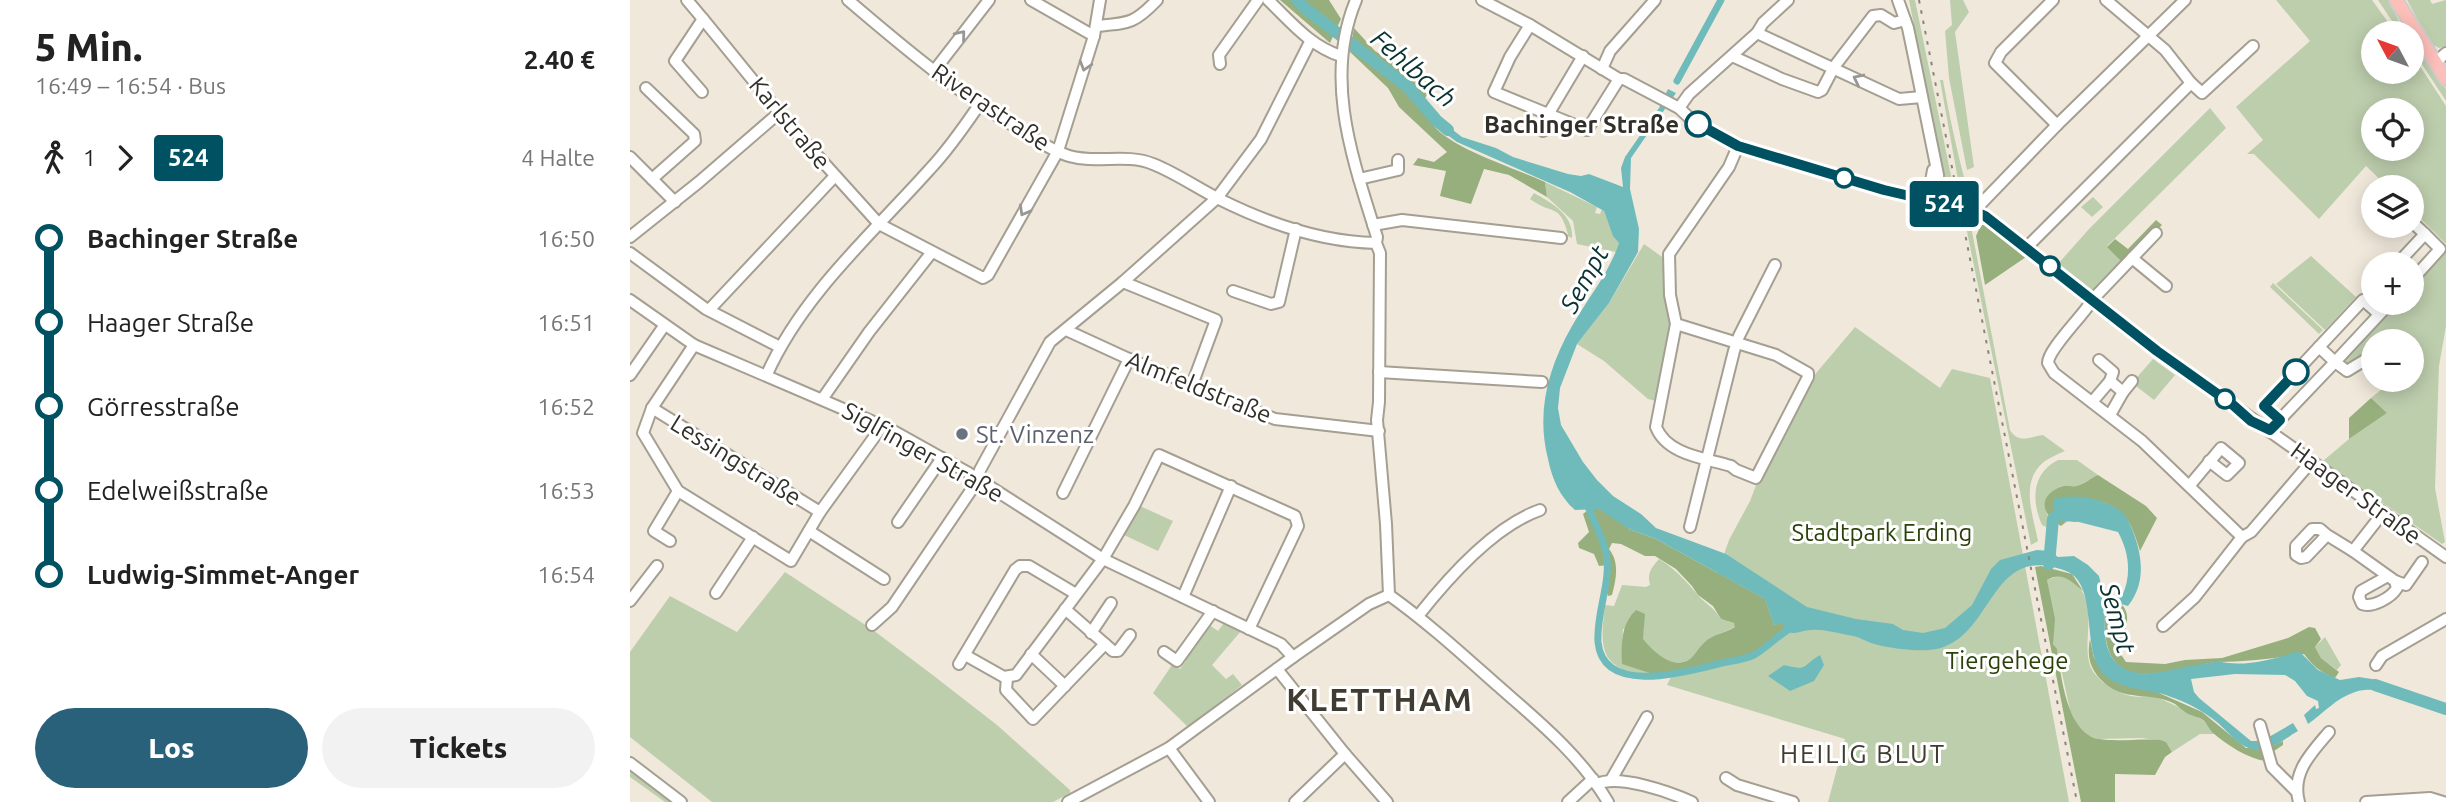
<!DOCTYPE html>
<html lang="de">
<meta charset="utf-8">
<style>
:root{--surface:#fff;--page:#f2f2f2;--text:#222;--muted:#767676;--accent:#29617b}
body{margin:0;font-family:Ubuntu,sans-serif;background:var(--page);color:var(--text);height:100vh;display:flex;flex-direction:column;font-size:26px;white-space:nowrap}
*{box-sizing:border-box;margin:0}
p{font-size:23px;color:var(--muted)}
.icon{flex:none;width:38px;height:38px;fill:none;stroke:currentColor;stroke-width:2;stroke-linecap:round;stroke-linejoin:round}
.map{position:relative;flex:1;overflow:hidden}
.sheet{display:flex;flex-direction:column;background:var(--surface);width:630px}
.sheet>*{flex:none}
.badge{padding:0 14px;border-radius:5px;font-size:24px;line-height:46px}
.needle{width:46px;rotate:311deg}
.buttons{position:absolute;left:1731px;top:21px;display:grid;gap:14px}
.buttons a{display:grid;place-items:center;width:63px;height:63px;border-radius:50%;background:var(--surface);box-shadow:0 4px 18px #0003;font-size:35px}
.map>.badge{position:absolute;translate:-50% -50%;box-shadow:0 0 0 4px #fff}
.legs{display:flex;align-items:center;gap:10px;height:77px;padding:0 35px;font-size:23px}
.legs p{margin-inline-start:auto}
.overview{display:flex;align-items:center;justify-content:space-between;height:119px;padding:0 35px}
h1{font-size:38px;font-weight:800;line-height:52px}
.cta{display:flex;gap:14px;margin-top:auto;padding:14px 35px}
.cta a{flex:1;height:80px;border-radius:42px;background:var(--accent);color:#fff;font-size:28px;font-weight:800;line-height:80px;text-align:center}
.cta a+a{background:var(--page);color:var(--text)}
ul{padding:0 35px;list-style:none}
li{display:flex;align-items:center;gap:24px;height:84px;font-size:26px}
li i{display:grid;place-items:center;width:10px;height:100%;margin:0 9px;background:currentColor}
li i::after{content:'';width:18px;height:18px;margin:-9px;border:5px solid;border-radius:50%;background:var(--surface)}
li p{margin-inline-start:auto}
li:first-child i{background:linear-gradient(#0000 50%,currentColor 0)}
li:last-child i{background:linear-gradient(currentColor 50%,#0000 0)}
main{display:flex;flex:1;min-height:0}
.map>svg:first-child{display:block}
.green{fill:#bdcead;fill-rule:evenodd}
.forest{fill:#96af7c}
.water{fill:#6fbbbc}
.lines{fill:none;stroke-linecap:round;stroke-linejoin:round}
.canal{stroke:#6fbbbc;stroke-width:7}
.river{stroke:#6fbbbc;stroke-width:12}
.minor-casing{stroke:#a49f92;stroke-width:14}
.major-casing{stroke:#cecdcc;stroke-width:16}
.minor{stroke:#fff;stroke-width:10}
.major{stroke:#fcbfba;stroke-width:12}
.rail{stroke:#89857b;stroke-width:2;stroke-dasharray:3.5 7;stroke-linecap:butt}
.oneway{stroke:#989794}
.line-1-casing{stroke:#fff;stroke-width:16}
.line-1{stroke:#005262;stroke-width:10}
.stop-1-dot{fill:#fff;stroke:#005262;stroke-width:3.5}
.worship-dot{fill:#6b7280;stroke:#fff;stroke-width:2.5}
.labels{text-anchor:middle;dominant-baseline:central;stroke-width:6;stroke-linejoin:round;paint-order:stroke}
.street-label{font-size:24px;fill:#312f29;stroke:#fff}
.stop-label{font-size:24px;font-weight:bold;fill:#312f29;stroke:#fff;text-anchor:end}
.worship-label{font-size:24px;fill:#5b616d;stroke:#fff;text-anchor:start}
.park-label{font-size:24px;fill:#2a4108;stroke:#fff}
.water-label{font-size:26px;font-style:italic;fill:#0a3131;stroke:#fff}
.neighbourhood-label{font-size:26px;letter-spacing:2px;fill:#413c31;stroke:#fff}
.district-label{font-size:32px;font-weight:bold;letter-spacing:2px;fill:#413c31;stroke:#fff}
</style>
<main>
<section class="sheet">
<div class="overview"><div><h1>5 Min.</h1><p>16:49 – 16:54 · Bus</p></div><b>2.40 €</b></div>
<div class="legs"><svg class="icon" aria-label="walk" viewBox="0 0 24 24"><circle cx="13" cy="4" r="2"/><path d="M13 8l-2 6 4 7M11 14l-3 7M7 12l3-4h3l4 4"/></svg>1<svg class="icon" aria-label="forward" viewBox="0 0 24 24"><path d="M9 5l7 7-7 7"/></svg><b class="badge" style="background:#005262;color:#fff">524</b><p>4 Halte</p></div>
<ul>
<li><i style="color:#005262"></i><b>Bachinger Straße</b><p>16:50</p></li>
<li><i style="color:#005262"></i><span>Haager Straße</span><p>16:51</p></li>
<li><i style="color:#005262"></i><span>Görresstraße</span><p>16:52</p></li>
<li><i style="color:#005262"></i><span>Edelweißstraße</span><p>16:53</p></li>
<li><i style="color:#005262"></i><b>Ludwig-Simmet-Anger</b><p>16:54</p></li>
</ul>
<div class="cta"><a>Los</a><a>Tickets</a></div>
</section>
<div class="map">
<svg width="1816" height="802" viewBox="0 0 1816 802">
<rect width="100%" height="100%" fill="#f0e9db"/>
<g class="green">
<polygon points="1279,0 1285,0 1326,200 1318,198 1315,194 1315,182"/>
<polygon points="1320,0 1333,0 1339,12 1325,32 1344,167 1337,170 1319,78 1315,31 1322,25"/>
<path d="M1646,0H1742L1766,33H1743V72H1782V54L1786,60L1816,106V244L1782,210V187H1758L1736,166L1689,219L1624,154H1617L1633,140L1606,107L1680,41ZM1743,110H1782V149H1743Z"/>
<polygon points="1748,0 1758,0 1770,23 1781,33 1770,33"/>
<polygon points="1777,0 1800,0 1802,4 1816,0 1816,46 1809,48 1801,44"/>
<polygon points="1782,34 1816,89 1816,101 1782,49"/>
<path d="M1310,80H1313C1320,120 1329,161 1340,199L1337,203L1332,202Z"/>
<polygon points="1580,108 1596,128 1477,246 1493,263 1464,294 1427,265 1459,229"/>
<polygon points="915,182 967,207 965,213 970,214 972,209 974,211 978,222 989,243 986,252 947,244 943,221 917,197"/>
<path d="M904,193C922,203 944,215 942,238L935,235L938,234C929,202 923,216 900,199Z"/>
<polygon points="1463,197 1473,207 1462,217 1451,207"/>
<path d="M1337,216L1341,226L1380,430C1388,444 1400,437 1413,435L1435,451C1428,454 1421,457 1415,461C1389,481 1403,514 1408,541L1401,545L1334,217Z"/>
<path d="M1014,244L1035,259C1032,280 1032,305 1044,322L1030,402L1018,399L974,361L947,344L979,303Z"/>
<polygon points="1813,251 1816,251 1816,326 1809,366 1805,488 1815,542 1812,544 1693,461 1719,439 1757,413 1741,398 1763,380 1782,380 1782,341 1743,341 1743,348 1718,367 1710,359 1764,303 1782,303 1782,284"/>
<polygon points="1681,256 1726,297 1695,330 1646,284"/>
<polygon points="1643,283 1693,330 1689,334 1640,287"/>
<polygon points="1225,327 1310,388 1322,369 1360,378 1439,802 1198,802 1215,739 1037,685 1042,675 1126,657 1151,638 1087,574 1099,540 1120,501 1128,480 1182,378"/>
<polygon points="1523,359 1545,375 1524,400 1502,383"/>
<path d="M1428,460H1447L1468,475L1448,486H1431C1405,506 1418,503 1420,527L1418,528L1412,525C1401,500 1402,473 1428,460Z"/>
<polygon points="510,506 543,521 528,551 494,535"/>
<path d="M1029,559C1045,569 1055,580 1067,594C1076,605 1082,605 1091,619L1104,623L1106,626C1099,631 1091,632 1085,636C1075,641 1069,652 1060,659C1043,671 1023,651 1012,639L1014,628L993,629L992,648L1005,668L1020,671L1026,676H1022C971,670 969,652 975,605L984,606L992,585L1016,587L1020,585C1017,573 1021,568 1029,559Z"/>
<polygon points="155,572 243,630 304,676 367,725 440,790 440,793 423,802 82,802 0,737 0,652 40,596 107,632"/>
<path d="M1431,575C1480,594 1444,648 1465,674C1474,685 1487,693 1501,696C1510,698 1519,695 1528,698C1535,700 1570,717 1575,722C1579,725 1581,731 1585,734H1570L1542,752L1536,742L1512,738L1468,739L1457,735L1448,727L1440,710L1427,650L1423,644L1417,580Z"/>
<polygon points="594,623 611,631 582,665 596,679 603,674 612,685 558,727 523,693 542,665 550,669 556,661 554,658 578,624 588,631"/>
<polygon points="1695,637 1711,665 1707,670 1691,658 1685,647"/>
<polygon points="0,768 31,795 44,802 35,802 0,777"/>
</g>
<g class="forest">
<polygon points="650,0 699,0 711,19 700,43"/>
<path d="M724,28L745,51L782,74L809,84L806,88L800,89L793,102L808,118L803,125C822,149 885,168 915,182L917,197L879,175L854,169L841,204L810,196L816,171L783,165L788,158L804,162L817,152L769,107L758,88L720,52Z"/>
<polygon points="1526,220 1532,225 1493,263 1477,247 1485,239 1498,249"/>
<polygon points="1351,225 1355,225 1396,257 1355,285 1346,236"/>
<polygon points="1741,398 1757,413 1719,439 1719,418"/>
<path d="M1468,475L1516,506L1527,518L1510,551C1498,510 1487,502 1445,497L1428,514L1436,522L1431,526C1413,515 1406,498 1430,487C1435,485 1441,487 1447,486C1454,484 1461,478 1468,475Z"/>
<path d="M959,509H969L980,514L999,529L1026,539L1135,599L1144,625L1153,622L1156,631L1151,638L1126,657L1035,678L992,664C991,644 991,624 1006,610L1015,614L1013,639C1023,651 1043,671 1060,659C1066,654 1069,647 1075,642C1083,634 1096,633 1105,627L1104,623L1091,619L1083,606L1068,595L1062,586L1046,569L1025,556H1015L991,544L982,543L979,549C990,563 986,579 982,595L978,596L976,590L978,565L969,566L964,554L949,548L948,543L959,532L953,514Z"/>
<path d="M1411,566L1442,574L1453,591C1441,581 1432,571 1417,580L1425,619L1423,644L1427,649C1431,676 1437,734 1469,739C1489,742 1510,738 1530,740L1536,742L1542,752L1535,757L1525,775L1485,774V802H1451L1405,567Z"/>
<path d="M1491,604C1505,617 1491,637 1490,653L1496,662L1535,664L1555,660L1592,658L1658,638L1679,627L1685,628L1691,639L1685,647L1691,658L1709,672L1705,678C1691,673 1683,666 1674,654C1645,658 1617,662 1588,662C1581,662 1573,665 1566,667C1547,670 1509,680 1492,668C1473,655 1475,628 1474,608Z"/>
<path d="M1460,639L1464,658L1529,693L1572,712L1616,748H1639L1653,741V745L1641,753L1635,761C1617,758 1597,745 1583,733C1579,729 1577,723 1573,720C1569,717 1563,716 1558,714C1553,711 1549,707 1545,704C1524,692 1498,701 1478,686C1462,673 1456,660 1460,639Z"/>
</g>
<g class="water">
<path d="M1038,89L1046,93L1001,158L1000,189L1009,229L1008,252L979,303L947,344L930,388L928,408L931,425L953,462L967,480L983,496L1011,514L1026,528L1096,554L1177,607L1226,619L1263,624L1273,630L1293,633L1315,628L1342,605L1361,569L1370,560L1407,550L1420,551L1428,557L1444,556L1458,565L1469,576L1474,597L1492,596C1502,575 1499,552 1488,532L1441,520L1436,522C1428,514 1422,511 1424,499C1445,493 1472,498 1491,511C1496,515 1499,523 1502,529C1512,554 1517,582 1498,606L1491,604L1474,608C1475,620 1474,634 1477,646C1488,682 1523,674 1551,668C1563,665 1576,664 1588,661C1614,668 1644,659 1669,651L1688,670L1710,680L1729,677L1748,680L1764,687C1755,693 1739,687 1725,692C1706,698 1694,713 1678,724L1674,715L1685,705L1686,709L1689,708L1688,701L1677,696L1665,681L1655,675L1605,674L1561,679L1564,692L1569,698L1621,741H1632L1663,723L1668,731C1655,738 1642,752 1626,750C1607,747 1598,730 1583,719C1571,710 1556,702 1541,697C1518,687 1484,692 1469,668C1453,642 1467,583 1436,571C1361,542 1365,631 1311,648C1294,653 1265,649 1248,645C1238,643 1229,636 1218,635C1206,633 1193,629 1181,630C1171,630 1166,636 1156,631L1152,623L1144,625L1135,599L1026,539L999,529L969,509L945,510C930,497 922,479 918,459C906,412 918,368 942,326C958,298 979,273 989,243L983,236L974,211L940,192L827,142L809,129L807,121L810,120L832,137L866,148L883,157L938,174L951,176L959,174L993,187L991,168L995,157L1029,108Z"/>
<path d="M1190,655L1194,665L1184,681L1160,691L1138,676L1154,665C1179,671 1170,667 1190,655Z"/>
</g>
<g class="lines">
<g class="canal">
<polyline points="1047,81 1091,0"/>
<path d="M956,502C962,518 972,535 976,552C982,581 966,612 968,642C973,696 1056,672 1088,664C1099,661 1114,660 1124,655C1138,647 1149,634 1163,627"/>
</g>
<g class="river">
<polyline points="667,0 676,9 778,87 807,121 818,130"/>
<polyline points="1419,564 1423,519 1428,514 1445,516"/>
<polyline points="1745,685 1816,709"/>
</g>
<defs>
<g id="minor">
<polyline points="57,0 73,19"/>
<path d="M218,0C273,47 329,94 392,131C407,140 422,151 439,156C466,164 496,153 523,164C546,173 567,188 589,199C637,223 692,242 746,243"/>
<polyline points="401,0 464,36"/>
<path d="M638,0C661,22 680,46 711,56"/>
<path d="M726,0C693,79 723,160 747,237L746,243L750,253L749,402L747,420L756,524L759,595"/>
<polyline points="852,0 900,25 989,79 994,79 1049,108 1065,123 1108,146 1254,190 1344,211 1355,216 1527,351 1816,557"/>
<polyline points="1268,0 1278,28 1283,52 1308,175 1309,203"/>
<polyline points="1423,0 1371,52 1365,63 1427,125"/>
<polyline points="1476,0 1535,50 1561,83"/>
<polyline points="900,25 880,57 864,92 957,130 989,79"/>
<path d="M467,26C499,23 504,24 527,0"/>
<polyline points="1127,33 1269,99 1292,97"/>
<polyline points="1102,56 1152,79 1188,92 1192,90 1204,67 1243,16 1251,15 1264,23 1275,20"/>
<polyline points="1806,62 1816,53"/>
<polyline points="590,64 589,55 628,0"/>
<polyline points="972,69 980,51 1025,0"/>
<polyline points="304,71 359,0"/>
<polyline points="16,88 64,134 65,141 22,179"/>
<polyline points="72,92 45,61 73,19 157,122 249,224 353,278 358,275 428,151 464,36 470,0"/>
<polyline points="1049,108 1059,94 1127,33 1133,23 1158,0"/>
<polyline points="913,131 919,113 953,56"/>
<polyline points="0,157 45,202"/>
<polyline points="729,179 768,170 768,160"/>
<polyline points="1290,198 1300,187 1303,170"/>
<polyline points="1344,211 1427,125 1555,0"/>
<polyline points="1782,222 1795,234"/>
<polyline points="743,225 772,220 931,238"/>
<path d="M1526,233L1463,299C1454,315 1418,349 1418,363L1424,373L1512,441L1612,537"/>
<polyline points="0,237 69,182 150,112"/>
<polyline points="1397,247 1561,83 1572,93 1623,46"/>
<polyline points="0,253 76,309 150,347"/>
<polyline points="1502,258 1536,286"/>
<polyline points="1767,264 1795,234 1810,249 1782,280"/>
<polyline points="493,282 586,320 562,385"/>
<polyline points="603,291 641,304 649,302 666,229"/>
<polyline points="0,300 64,345 260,429 337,472 473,559 651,644 663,657"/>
<polyline points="79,310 205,176"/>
<path d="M1046,324L1146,355L1178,373V377L1126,478L1106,470L1101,466C1075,458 1037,455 1026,427L1046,324L1040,295L1039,254L1099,167L1108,146"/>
<polyline points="436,330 499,359 645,419 749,431"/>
<polyline points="64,345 22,408 13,433 48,491 161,561 190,512 253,425"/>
<polyline points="1689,347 1733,300 1749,314"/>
<polyline points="1469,360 1483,372 1480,381"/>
<polyline points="1741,366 1735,360 1717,371 1705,362 1760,303"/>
<polyline points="749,372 912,382"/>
<path d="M137,374C173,294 242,234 300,169C318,150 334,127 349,105"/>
<polyline points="0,375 34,326"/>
<polyline points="1493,392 1502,381"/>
<polyline points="193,398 239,332 302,252"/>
<polyline points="1462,402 1480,381 1493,392 1480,415"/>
<polyline points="22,408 190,512"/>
<polyline points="1640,430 1705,362 1689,347 1634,406 1650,420"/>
<polyline points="1560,485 1591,448 1609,463 1597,475 1579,461"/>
<polyline points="433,493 499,359"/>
<path d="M1752,514L1723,551L1765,581L1767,588C1761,598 1742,608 1732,604L1729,597L1731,591L1758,576"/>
<polyline points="268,522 312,458"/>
<polyline points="1060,527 1104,351 1109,336 1145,265"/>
<polyline points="179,531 254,579"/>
<polyline points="1697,535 1690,529 1682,529 1666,546 1666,555 1671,558 1676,557 1697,535 1723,551"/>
<polyline points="40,541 24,531 48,491"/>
<polyline points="1765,581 1776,585 1792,562"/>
<polyline points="86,593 123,537"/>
<path d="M759,595C797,622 832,654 867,685C907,720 950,755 978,802"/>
<polyline points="553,597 601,486"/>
<polyline points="0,601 27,566"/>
<path d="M788,616C818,578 864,526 910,510"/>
<polyline points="242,625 262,607 346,483 350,470 420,342 493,282 587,198 631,139 680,42"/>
<polyline points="1533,626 1565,597 1612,537 1621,532 1681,462"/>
<polyline points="461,633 481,603"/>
<polyline points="475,644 483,651 488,651 500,635"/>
<polyline points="534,652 547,661 583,611"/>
<polyline points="401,654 435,686"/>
<polyline points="335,655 374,677 386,675 473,559 504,506 529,455 665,516 668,526 619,629"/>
<polyline points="329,664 385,570 390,566 399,566 446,594"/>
<polyline points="1746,665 1752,656 1816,619"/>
<polyline points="647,669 715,754 757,802"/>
<polyline points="377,678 376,690 403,719 475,644 435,609"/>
<polyline points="1630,725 1642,767 1666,791"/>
<polyline points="539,748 579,802"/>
<polyline points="0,763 51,802"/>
<polyline points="1096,778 1107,785 1163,802"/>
<polyline points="981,780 1017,717"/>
<path d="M967,784C989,774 1040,792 1062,802"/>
<polyline points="438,802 539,748 663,657 739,604 759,595"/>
<polyline points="665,802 715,754"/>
<polyline points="938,802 963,779"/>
<path d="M1669,802C1661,773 1681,753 1699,732"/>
<polyline points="1736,802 1800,798 1813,802"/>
</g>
<polyline id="major" points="1766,0 1816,79"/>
</defs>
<use href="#minor" class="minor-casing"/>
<use href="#major" class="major-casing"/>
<use href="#minor" class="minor"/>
<use href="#major" class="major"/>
<polyline class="rail" points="1289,0 1447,802"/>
</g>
<defs><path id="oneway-chevron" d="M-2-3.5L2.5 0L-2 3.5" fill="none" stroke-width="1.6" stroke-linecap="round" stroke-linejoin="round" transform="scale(1.75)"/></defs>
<g class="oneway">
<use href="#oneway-chevron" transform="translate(331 35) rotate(-51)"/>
<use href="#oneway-chevron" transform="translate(455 66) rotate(107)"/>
<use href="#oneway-chevron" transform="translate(1228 79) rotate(-154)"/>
<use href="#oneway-chevron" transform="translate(394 211) rotate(119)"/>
</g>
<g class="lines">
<defs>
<polyline id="line-1" points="1068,124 1108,146 1254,190 1344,211 1355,216 1527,351 1603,405 1621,421 1640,430 1650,420 1634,406 1666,372"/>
</defs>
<use href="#line-1" class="line-1-casing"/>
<use href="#line-1" class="line-1"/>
</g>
<g class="stop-1-dot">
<circle cx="1068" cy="124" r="12"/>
<circle cx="1214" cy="178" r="9"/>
<circle cx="1420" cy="266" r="9"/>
<circle cx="1666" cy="372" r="12"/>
<circle cx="1595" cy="399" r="9"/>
</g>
<circle class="worship-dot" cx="332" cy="434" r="7"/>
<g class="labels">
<g class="street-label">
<text transform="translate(361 107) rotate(34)">Riverastraße</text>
<text transform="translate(160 123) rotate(50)">Karlstraße</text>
<text transform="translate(569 387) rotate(22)">Almfeldstraße</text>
<text transform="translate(293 452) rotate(29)">Siglfinger Straße</text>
<text transform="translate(106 460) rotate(32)">Lessingstraße</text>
<text transform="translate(1726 493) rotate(36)">Haager Straße</text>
</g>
<g class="stop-label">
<text x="1049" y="124">Bachinger Straße</text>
</g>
<g class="worship-label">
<text x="346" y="434">St. Vinzenz</text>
</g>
<g class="park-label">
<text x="1252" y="532">Stadtpark Erding</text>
<text x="1377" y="660">Tiergehege</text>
</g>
<g class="water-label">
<text transform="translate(784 68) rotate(41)">Fehlbach</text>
<text transform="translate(954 279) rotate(-61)">Sempt</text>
<text transform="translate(1488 618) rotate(75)">Sempt</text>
</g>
<g class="neighbourhood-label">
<text x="1233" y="753">HEILIG BLUT</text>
</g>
<g class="district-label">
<text x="750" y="699">KLETTHAM</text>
</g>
</g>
</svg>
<div class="buttons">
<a><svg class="needle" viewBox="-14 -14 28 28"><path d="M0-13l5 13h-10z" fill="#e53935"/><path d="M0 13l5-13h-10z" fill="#767676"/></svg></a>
<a><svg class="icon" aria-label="locate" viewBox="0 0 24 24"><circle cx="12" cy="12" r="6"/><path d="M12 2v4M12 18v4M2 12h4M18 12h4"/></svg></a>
<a><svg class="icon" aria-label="layers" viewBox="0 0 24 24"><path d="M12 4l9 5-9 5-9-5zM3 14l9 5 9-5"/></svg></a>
<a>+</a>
<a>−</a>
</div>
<b class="badge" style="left:1314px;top:204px;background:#005262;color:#fff">524</b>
</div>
</main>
